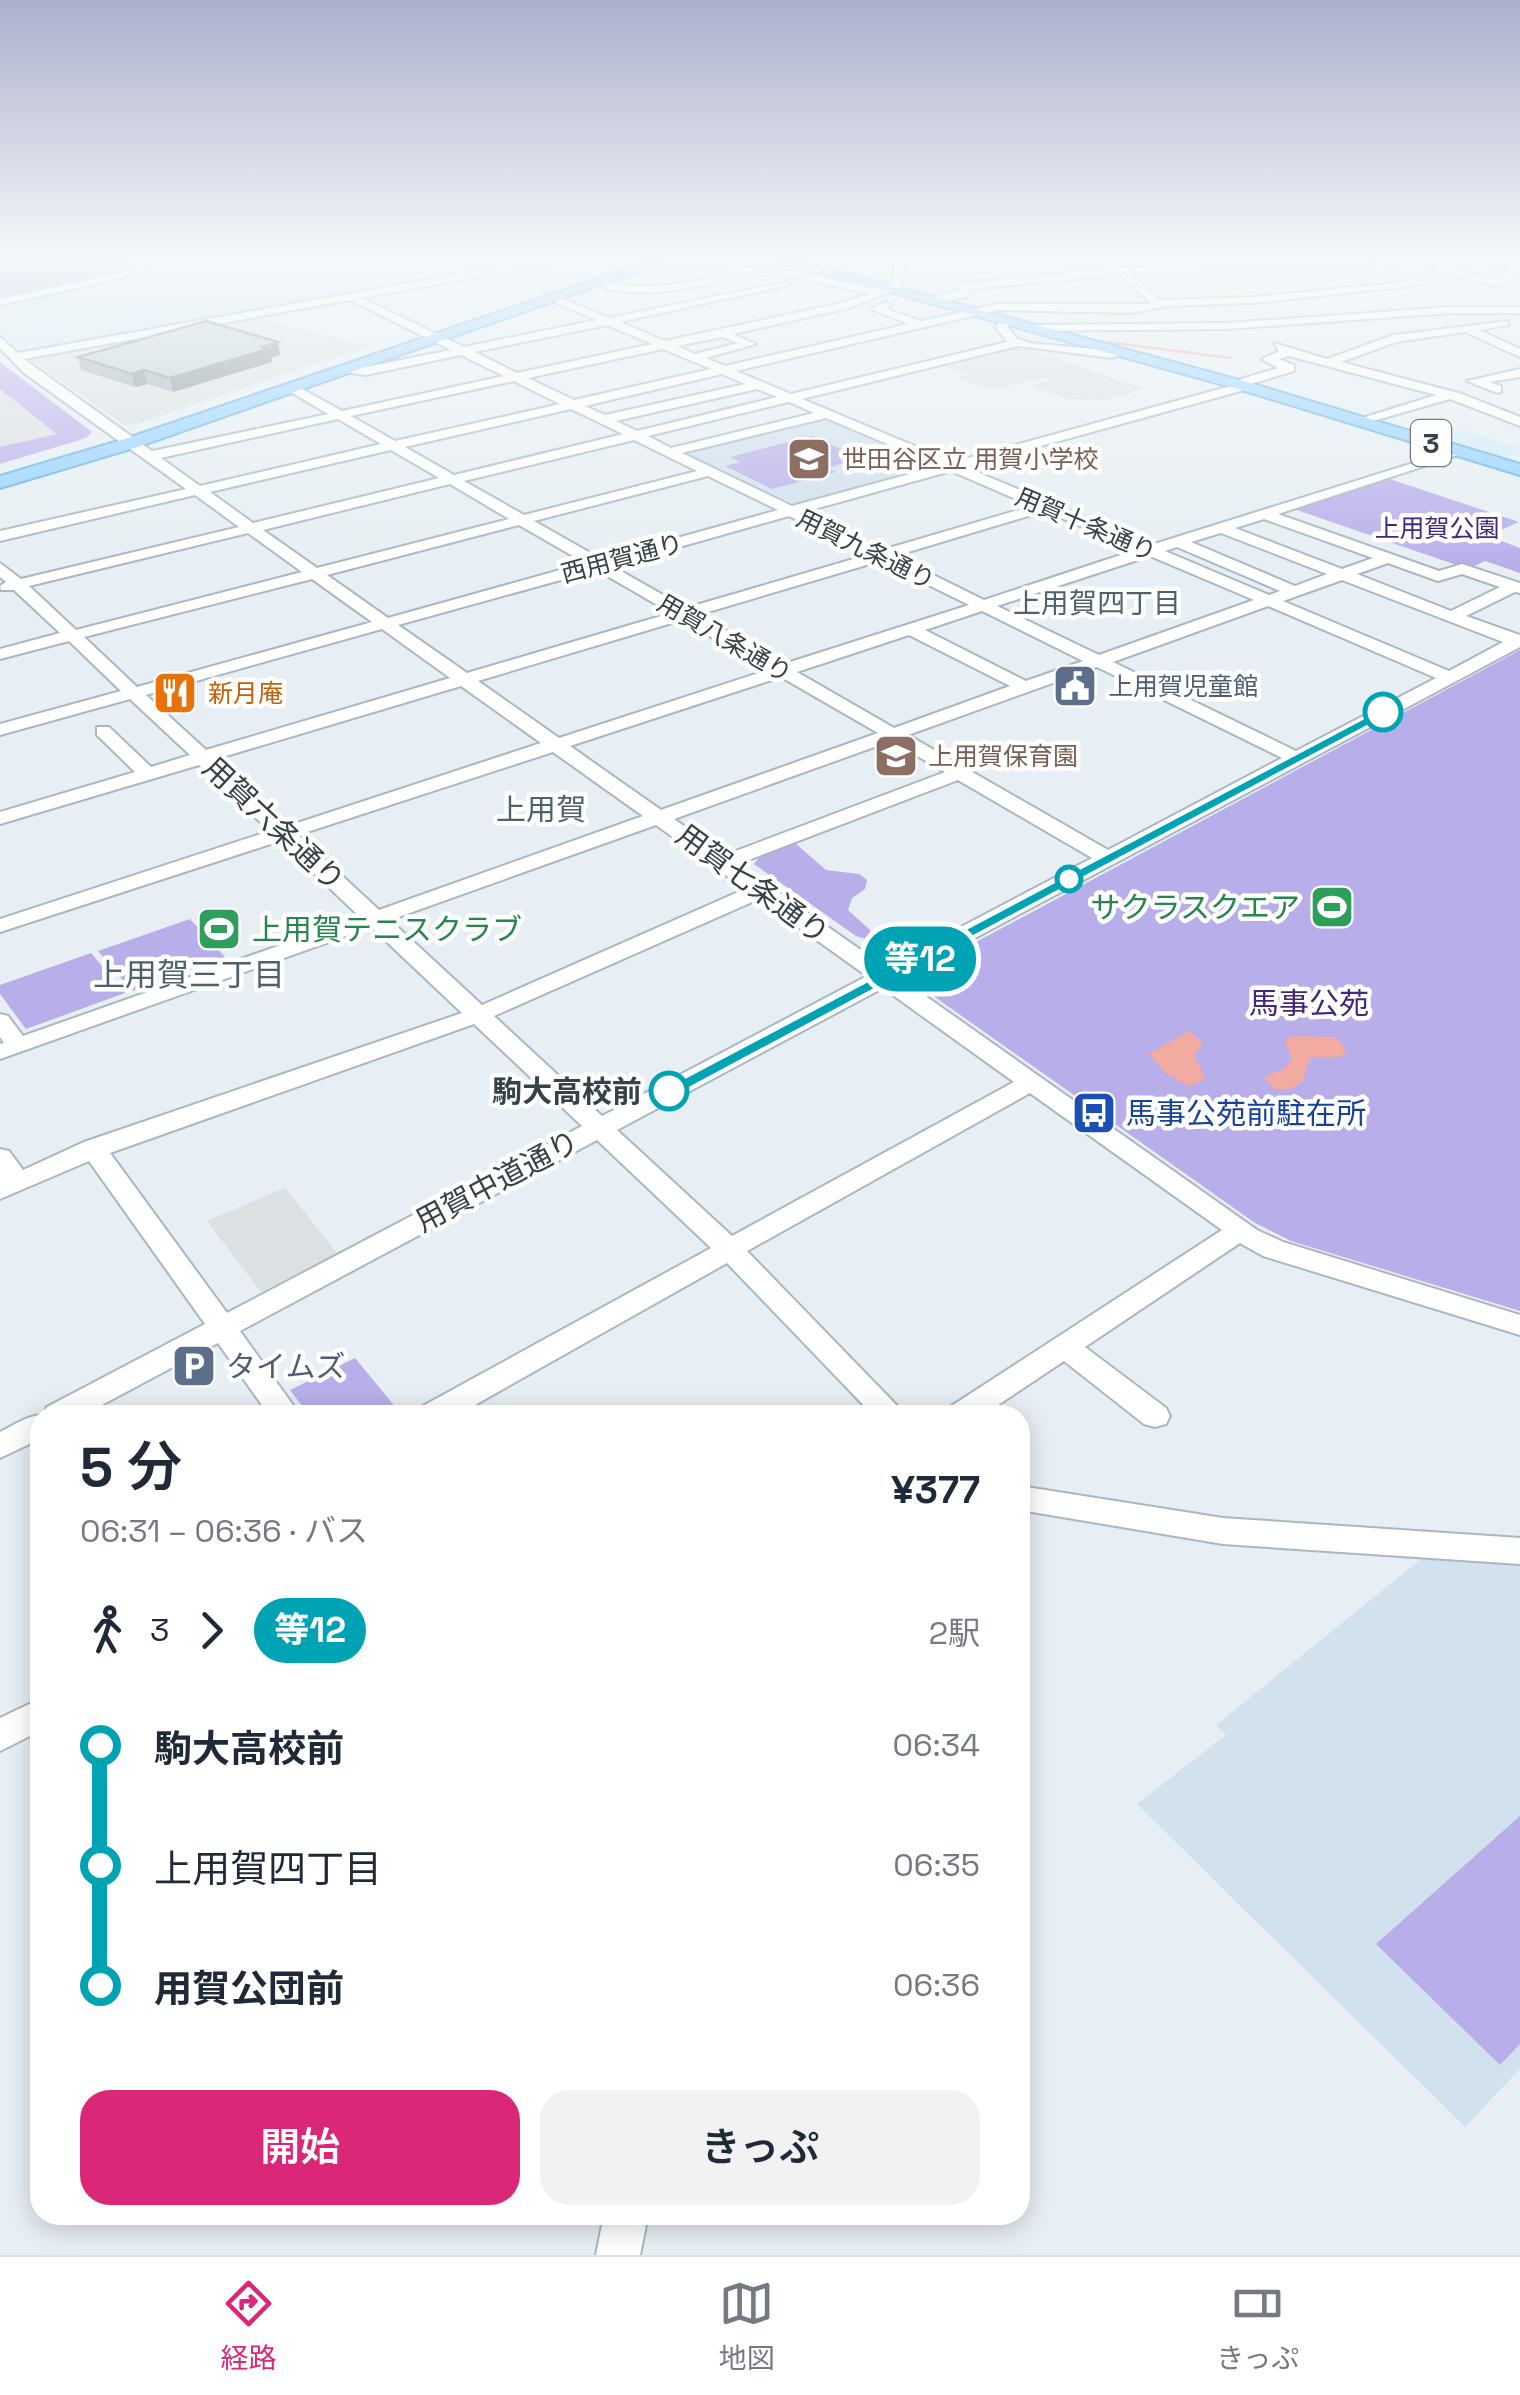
<!DOCTYPE html>
<html lang="ja">
<meta charset="utf-8">
<style>
:root{--surface:#fff;--page:#f2f2f3;--text:#1f2937;--muted:#747a83;--line:#e0e1e3;--accent:#db2777}
body{margin:0;font-family:"Space Grotesk","Noto Sans JP",sans-serif;background:var(--page);color:var(--text);height:100vh;display:flex;flex-direction:column;font-size:38px;white-space:nowrap}
*{box-sizing:border-box;margin:0}
p{font-size:32px;color:var(--muted)}
.icon{flex:none;width:55px;height:55px;fill:none;stroke:currentColor;stroke-width:2;stroke-linecap:round;stroke-linejoin:round}
.map{position:relative;flex:1;overflow:hidden}
.details{position:absolute;left:30px;top:1405px;width:1000px;height:820px;display:flex;flex-direction:column;background:var(--surface);border-radius:30px;box-shadow:0 5px 25px #0003}
.details>*{flex:none}
.badge{padding:0 20px;border-radius:32px;font-size:35px;line-height:65px}
.map>.badge{position:absolute;translate:-50% -50%;box-shadow:0 0 0 5px #fff}
.legs{display:flex;align-items:center;gap:15px;height:110px;padding:0 50px;font-size:32px}
.legs p{margin-inline-start:auto}
.overview{display:flex;align-items:center;justify-content:space-between;height:170px;padding:0 50px}
h1{font-size:55px;font-weight:600;line-height:75px}
.primary-button{display:flex;gap:20px;margin-top:auto;padding:20px 50px}
.primary-button a{flex:1;height:115px;border-radius:30px;background:var(--accent);color:#fff;font-size:40px;font-weight:600;line-height:115px;text-align:center}
.primary-button a+a{background:var(--page);color:var(--text)}
ul{padding:0 50px;list-style:none}
li{display:flex;align-items:center;gap:35px;height:120px;font-size:38px}
li i{display:grid;place-items:center;width:15px;height:100%;margin:0 12px;background:currentColor}
li i::after{content:'';width:25px;height:25px;margin:-12px;border:8px solid;border-radius:50%;background:var(--surface)}
li p{margin-inline-start:auto}
li:first-child i{background:linear-gradient(#0000 50%,currentColor 0)}
li:last-child i{background:linear-gradient(currentColor 50%,#0000 0)}
.dock{display:flex;justify-content:space-around;align-items:center;height:140px;border-top:2px solid var(--line);background:var(--surface);font-size:28px;color:var(--muted)}
.dock a{display:grid;justify-items:center;gap:5px}
.dock .current{color:var(--accent)}
.map>svg:first-child{display:block}
.commercial{fill:#d2ecf7}
.industrial{fill:#d9e1e3}
.education{fill:#d1e1ee}
.green{fill:#b8afea}
.parking{fill:#dce0e2}
.water{fill:#f3aba1}
.lines{fill:none;stroke-linecap:round;stroke-linejoin:round}
.stream{stroke:#f3aba1;stroke-width:2.5}
.minor-casing{stroke:#a9b8c0;stroke-width:4}
.major-casing{stroke:#61b1e8;stroke-width:4}
.minor{fill:#fff;fill-rule:evenodd}
.major{fill:#95d2ff;fill-rule:evenodd}
.wall{fill:#a2b1b8}
.shaded-wall{fill:#849096}
.building{fill:#bcced6;stroke:#849096;stroke-width:2.5}
.line-1{fill:#00a3b4;stroke:#fff;stroke-width:2.5}
.stop-1-dot{fill:#fff;stroke:#00a3b4;stroke-width:5}
.labels{text-anchor:middle;dominant-baseline:central;stroke-width:9;stroke-linejoin:round;paint-order:stroke}
.far-education-label{font-size:25px;fill:#785e54;stroke:#fff;text-anchor:start}
.far-street-label{font-size:25px;fill:#364248;stroke:#fff}
.far-park-label{font-size:25px;fill:#43277c;stroke:#fff}
.far-service-label{font-size:25px;fill:#4e5e75;stroke:#fff;text-anchor:start}
.far-food-label{font-size:25px;fill:#c56008;stroke:#fff;text-anchor:start}
.shield{fill:#fff;stroke:#727b7f;stroke-width:2.5}
.shield-label{font-size:28px;font-weight:bold;fill:#364248}
.far-neighbourhood-label{font-size:28px;fill:#4d626b;stroke:#fff}
.far-quarter-label{font-size:30px;fill:#4d626b;stroke:#fff}
.street-label{font-size:30px;fill:#364248;stroke:#fff}
.leisure-label{font-size:30px;fill:#27864d;stroke:#fff;text-anchor:end}
.park-label{font-size:30px;fill:#43277c;stroke:#fff}
.stop-label{font-size:30px;font-weight:bold;fill:#364248;stroke:#fff;text-anchor:end}
.transit-label{font-size:30px;fill:#164399;stroke:#fff;text-anchor:start}
.service-label{font-size:30px;fill:#4e5e75;stroke:#fff;text-anchor:start}
.neighbourhood-label{font-size:32px;fill:#4d626b;stroke:#fff}
</style>
<div class="map">
<svg width="1520" height="2255" viewBox="0 0 1520 2255">
<rect width="100%" height="100%" fill="#e7eff4"/>
<g class="commercial">
<polygon points="269,253 334,253 361,290 20,351 0,330 0,303 8,299 129,278 143,272 152,266 152,260 157,259"/>
<polygon points="1465,430 1520,448 1520,453 1504,459 1437,439"/>
</g>
<polygon class="industrial" points="251,317 369,346 133,425 124,425 31,360"/>
<g class="education">
<polygon points="826,417 939,466 795,504 681,453"/>
<polygon points="1426,1555 1520,1561 1520,2069 1465,2127 1137,1804 1226,1735 1216,1725"/>
</g>
<g class="green">
<polygon points="0,253 125,253 133,268 0,298"/>
<polygon points="0,362 92,432 86,438 0,464"/>
<polygon points="812,436 862,458 828,468 836,472 772,489 725,466 740,462 730,457"/>
<polygon points="1387,478 1519,522 1488,536 1520,548 1520,573 1485,561 1468,569 1294,509"/>
<polygon points="1520,650 1520,1311 1291,1241 1255,1223 932,995 951,984 926,969"/>
<polygon points="796,844 826,870 859,874 867,880 865,889 852,898 848,910 870,930 876,942 856,936 754,864 762,853"/>
<polygon points="190,919 225,957 132,991 98,951"/>
<polygon points="91,953 125,993 26,1029 0,994 0,985"/>
<polygon points="355,1358 402,1415 309,1415 290,1390"/>
<polygon points="1520,1816 1520,2044 1500,2065 1376,1944"/>
</g>
<g class="parking">
<polygon points="1016,348 1047,355 1143,389 1106,400 1067,399 1032,386 1050,380 1044,377 992,390 958,378 972,373 940,366"/>
<polygon points="0,389 57,434 0,447"/>
<polygon points="285,1188 337,1253 261,1292 207,1221"/>
</g>
<g class="water">
<polygon points="1189,1031 1203,1043 1194,1055 1205,1079 1189,1086 1167,1074 1149,1054"/>
<polygon points="1294,1036 1336,1037 1347,1052 1339,1057 1310,1057 1303,1081 1289,1090 1274,1089 1264,1077 1284,1069 1292,1059 1285,1040"/>
</g>
<g class="lines">
<polyline class="stream" points="1098,341 1231,358"/>
<defs>
<g id="minor">
<polygon points="134,253 266,253 149,260 148,266 131,276 0,305 0,299 124,272 139,263"/>
<path d="M560,253L643,261L638,264L576,259L362,298L464,347L596,320L554,302L558,297L609,318L785,282L790,285L620,322L665,341L842,303L870,294L792,277L666,266L662,261L792,271L881,289L892,283L897,253H907L901,287L849,308L733,334L756,344L706,358L725,366L908,324L871,309L885,302L891,305L886,309L921,321L998,304H1152L1120,275L968,289L969,296L936,304L930,301L940,294L959,291L957,286L962,283L1110,269L1076,253H1089L1125,268L1340,259L1395,253L1363,261L1427,284L1253,303L1167,306L1130,313L998,310L736,371L791,394L1007,342L995,326L1008,318L1014,321L1008,327L1016,338L1030,343L1125,352L1112,358L1018,346L802,399L953,462L1238,384L1241,379L1278,368L1262,359L1279,351L1274,343L1327,359L1394,335L1508,321V325L1479,330L1520,349V357L1465,332L1396,342L1341,362L1462,394L1520,417V426L1450,399L1359,425V419L1436,395L1289,356L1279,359L1294,365V371L1251,384L1248,389L965,467L1151,545L1461,448V454L1278,514L1439,571L1462,564L1520,583V593L1515,592L1466,616L1520,635V647L900,978L1257,1230L1283,1242L1520,1315V1335L1263,1256L1240,1243L1085,1347L1166,1408L1170,1416L1166,1424L1155,1427L1144,1424L1064,1361L983,1415H946L950,1407L1222,1230L1030,1093L747,1251L906,1415H873L727,1263L457,1415H417L421,1407L711,1248L597,1140L240,1331L300,1415H269L218,1343L83,1415H40V1439L0,1458V1432C14,1425 28,1415 43,1415L47,1407L205,1324L89,1161L0,1199V1149L9,1151L23,1170L84,1142L462,1013L371,927L0,1059V1044L4,1043L0,1037V1014L8,1016L23,1036L360,917L280,841L0,932V919L270,831L199,765L0,824V812L135,772L97,735V727H109L151,767L190,755L130,699L0,735V724L121,691L69,641L0,659V649L60,633L14,590H1L0,586L6,582L0,577V563L21,579L239,527L195,495L0,541V531L186,489L24,373L0,348V337L18,353L559,256ZM1351,263L1406,282L1253,297L1160,300L1132,274ZM350,300L451,350L366,367L348,365L344,372L366,375L461,355L504,376L342,411L293,384L289,385V391L328,414L152,451L24,359ZM607,325L652,344L517,373L475,352ZM722,337L738,343L695,354L677,346ZM663,349L711,369L574,400L528,378ZM722,374L745,384L605,415L585,406ZM514,381L560,404L395,441L351,416ZM757,389L777,397L637,431L616,421ZM789,402L814,413L671,448L648,436ZM571,409L623,434L454,475L405,447ZM826,418L939,466L792,506L682,453ZM338,419L381,444L200,486L161,458ZM634,440L697,471L524,515L464,481ZM391,450L439,478L253,523L210,492ZM951,471L1032,506L882,550L804,512ZM708,476L778,510L601,559L534,521ZM450,484L509,519L317,568L263,530ZM1045,511L1136,550L984,600L895,556ZM789,516L867,555L686,608L612,566ZM1264,519L1373,558L1342,569L1235,528ZM519,525L585,563L388,618L327,575ZM248,533L302,572L76,630L29,586ZM1221,533L1327,574L1295,586L1191,542ZM1177,547L1280,591L1269,595L1165,551ZM1150,556L1254,600L1099,655L997,606ZM880,561L969,605L784,664L698,615ZM1388,563L1438,581L1462,574L1500,587L1451,611L1357,574ZM597,570L671,613L467,673L398,625ZM312,579L372,622L137,687L84,637ZM1342,580L1503,642L1449,671L1283,601ZM1268,606L1436,678L1296,751L1113,662ZM982,611L1083,661L1026,681L925,630ZM682,620L768,670L559,738L478,681ZM382,629L450,678L206,750L146,695ZM909,635L1010,686L894,728L797,672ZM1097,667L1282,758L1108,850L908,735ZM781,677L878,733L661,810L570,746ZM461,686L541,743L288,826L216,759ZM891,741L945,772L725,855L674,819ZM553,752L643,816L379,910L298,835ZM958,780L1092,858L885,967L738,864ZM656,825L745,889L482,1005L390,920ZM759,899L867,976L602,1116L494,1016ZM883,988L1014,1082L732,1236L617,1130ZM474,1024L582,1126L227,1313L110,1153Z"/>
<polygon points="824,253 834,253 828,271 823,274 818,271"/>
<polygon points="1415,253 1430,253 1460,261 1460,265 1449,269 1496,280 1510,269 1464,253 1478,253 1520,266 1520,273 1499,287 1433,271 1433,267 1445,263"/>
<path d="M711,278L715,283C685,290 623,300 598,284L603,281C635,291 678,285 711,278Z"/>
<polygon points="1451,307 1520,307 1520,313 1451,313 1227,329 1033,331 1027,328 1033,325 1227,323"/>
<polygon points="1520,369 1520,377 1489,382 1501,386 1501,392 1497,393 1467,381"/>
<polygon points="1020,1486 1223,1518 1520,1538 1520,1564 1223,1544 1020,1510"/>
<polygon points="40,1699 40,1731 0,1751 0,1718"/>
<polygon points="604,2215 648,2215 640,2255 596,2255"/>
</g>
<g id="major">
<polygon points="673,253 692,253 137,447 0,488 0,476 125,439"/>
<polygon points="750,253 770,253 1250,383 1520,464 1520,475 1238,389"/>
</g>
</defs>
<use href="#minor" class="minor-casing"/>
<use href="#major" class="major-casing"/>
<use href="#minor" class="minor"/>
<use href="#major" class="major"/>
</g>
<polygon class="wall" points="280,355 271,358 272,362 173,392 147,384 135,387 81,370 78,357"/>
<g class="shaded-wall">
<polygon points="278,342 280,355 271,358 272,362 173,392 170,378"/>
<polygon points="144,370 147,384 135,387 132,374"/>
</g>
<polygon class="building" points="206,321 278,342 263,347 269,349 170,378 144,370 132,374 78,357"/>
<linearGradient id="sky" x2="0" y2="1"><stop stop-color="#acb0cc"/><stop offset="0.45" stop-color="#f4f8fa"/><stop offset="1" stop-color="#f4f8fa" stop-opacity="0"/></linearGradient>
<rect width="1520" height="568" fill="url(#sky)"/>
<polygon class="line-1" points="1383,708 1390,712 1388,715 676,1095 669,1096 660,1091"/>
<defs>
<symbol id="school-square" viewBox="-11 -11 22 22"><rect x="-9" y="-9" width="18" height="18" rx="4" fill="#8d6e63" stroke="#fff"/><path d="M0-5L7-2L0 1L-7-2ZM-4 1L0 2.5L4 1V4Q0 6-4 4Z" fill="#fff"/></symbol>
<symbol id="civic-square" viewBox="-11 -11 22 22"><rect x="-9" y="-9" width="18" height="18" rx="4" fill="#5c6f8a" stroke="#fff"/><path d="M-.6-6.5H3V-4.5H.6V-3L4-1V1h2V6H-6V1h2V-1L-.6-3ZM-1.2 2.5V6h2.4V2.5Z" fill="#fff"/></symbol>
<symbol id="restaurant-square" viewBox="-11 -11 22 22"><rect x="-9" y="-9" width="18" height="18" rx="4" fill="#e8710a" stroke="#fff"/><path d="M-5-6h1v4h1v-4h1v4h1v-4h1v5L-1.5 .5V6h-2V.5L-5-1ZM5-6V6H3V1.5H1.5Q1.5-4 5-6Z" fill="#fff"/></symbol>
<symbol id="stadium-square" viewBox="-11 -11 22 22"><rect x="-9" y="-9" width="18" height="18" rx="4" fill="#2e9e5b" stroke="#fff"/><path d="M0-5a6.5 5 0 1 0 0 10a6.5 5 0 1 0 0-10ZM-3.5-1.8h7v3.6h-7Z" fill="#fff"/></symbol>
<symbol id="bus-square" viewBox="-11 -11 22 22"><rect x="-9" y="-9" width="18" height="18" rx="4" fill="#1a4fb4" stroke="#fff"/><path d="M-5-6H5V4H4V6H2V4H-2V6H-4V4H-5ZM-3.5-4V0h7V-4ZM-3.5 1.2v1.5H-2V1.2ZM2 1.2v1.5H3.5V1.2Z" fill="#fff"/></symbol>
<symbol id="parking-square" viewBox="-11 -11 22 22"><rect x="-9" y="-9" width="18" height="18" rx="4" fill="#5c6f8a" stroke="#fff"/><path d="M-3.5-5.5H1a3.5 3.5 0 0 1 0 7H-1V5.5H-3.5ZM-1-3.4V-.6H.8a1.4 1.4 0 0 0 0-2.8Z" fill="#fff"/></symbol>
</defs>
<g fill-rule="evenodd">
<use href="#school-square" x="784" y="434" width="50" height="50"/>
<use href="#civic-square" x="1050" y="661" width="50" height="50"/>
<use href="#restaurant-square" x="150" y="668" width="50" height="50"/>
<use href="#school-square" x="871" y="731" width="50" height="50"/>
<use href="#stadium-square" x="1307" y="882" width="50" height="50"/>
<use href="#stadium-square" x="194" y="904" width="50" height="50"/>
<use href="#bus-square" x="1069" y="1088" width="50" height="50"/>
<use href="#parking-square" x="169" y="1341" width="50" height="50"/>
</g>
<g class="stop-1-dot">
<circle cx="1383" cy="712" r="18"/>
<circle cx="1069" cy="879" r="12"/>
<circle cx="669" cy="1091" r="18"/>
</g>
<g class="labels">
<g class="far-education-label">
<text x="842" y="459">世田谷区立 用賀小学校</text>
<text x="928" y="756">上用賀保育園</text>
</g>
<g class="far-street-label">
<text transform="translate(1086 524) rotate(23)">用賀十条通り</text>
<text transform="translate(866 549) rotate(26)">用賀九条通り</text>
<text transform="translate(622 558) rotate(-15)">西用賀通り</text>
<text transform="translate(725 638) rotate(30)">用賀八条通り</text>
</g>
<g class="far-park-label">
<text x="1437" y="528">上用賀公園</text>
</g>
<g class="far-service-label">
<text x="1108" y="686">上用賀児童館</text>
</g>
<g class="far-food-label">
<text x="208" y="693">新月庵</text>
</g>
<rect class="shield" x="1411" y="420" width="40" height="46" rx="8"/>
<g class="shield-label">
<text x="1431" y="443">3</text>
</g>
<g class="far-neighbourhood-label">
<text x="1097" y="603">上用賀四丁目</text>
</g>
<g class="far-quarter-label">
<text x="541" y="809">上用賀</text>
</g>
<g class="street-label">
<text transform="translate(274 824) rotate(43)">用賀六条通り</text>
<text transform="translate(753 884) rotate(36)">用賀七条通り</text>
<text transform="translate(497 1181) rotate(-28)">用賀中道通り</text>
</g>
<g class="leisure-label">
<text x="1300" y="907">サクラスクエア</text>
<text x="252" y="929" text-anchor="start">上用賀テニスクラブ</text>
</g>
<g class="park-label">
<text x="1309" y="1003">馬事公苑</text>
</g>
<g class="stop-label">
<text x="642" y="1091">駒大高校前</text>
</g>
<g class="transit-label">
<text x="1126" y="1113">馬事公苑前駐在所</text>
</g>
<g class="service-label">
<text x="226" y="1366">タイムズ</text>
</g>
<g class="neighbourhood-label">
<text x="189" y="975">上用賀三丁目</text>
</g>
</g>
</svg>
<b class="badge" style="left:920px;top:959px;background:#00a3b4;color:#fff">等12</b>
<section class="details">
<div class="overview"><div><h1>5 分</h1><p>06:31 – 06:36 · バス</p></div><b>¥377</b></div>
<div class="legs"><svg class="icon" aria-label="walk" viewBox="0 0 24 24"><circle cx="13" cy="4" r="2"/><path d="M13 8l-2 6 4 7M11 14l-3 7M7 12l3-4h3l4 4"/></svg>3<svg class="icon" aria-label="forward" viewBox="0 0 24 24"><path d="M9 5l7 7-7 7"/></svg><b class="badge" style="background:#00a3b4;color:#fff">等12</b><p>2駅</p></div>
<ul>
<li><i style="color:#00a3b4"></i><b>駒大高校前</b><p>06:34</p></li>
<li><i style="color:#00a3b4"></i><span>上用賀四丁目</span><p>06:35</p></li>
<li><i style="color:#00a3b4"></i><b>用賀公団前</b><p>06:36</p></li>
</ul>
<div class="primary-button"><a>開始</a><a>きっぷ</a></div>
</section>
</div>
<nav class="dock">
<a class="current"><svg class="icon" aria-label="directions" viewBox="0 0 24 24"><path d="M12 3l9 9-9 9-9-9zM9 14v-3h6M13 9l2 2-2 2"/></svg>経路</a>
<a><svg class="icon" aria-label="map" viewBox="0 0 24 24"><path d="M3 6l6-2 6 2 6-2v14l-6 2-6-2-6 2zM9 4v14M15 6v14"/></svg>地図</a>
<a><svg class="icon" aria-label="tickets" viewBox="0 0 24 24"><path d="M3 7h18v10H3zM15 7v10"/></svg>きっぷ</a>
</nav>
